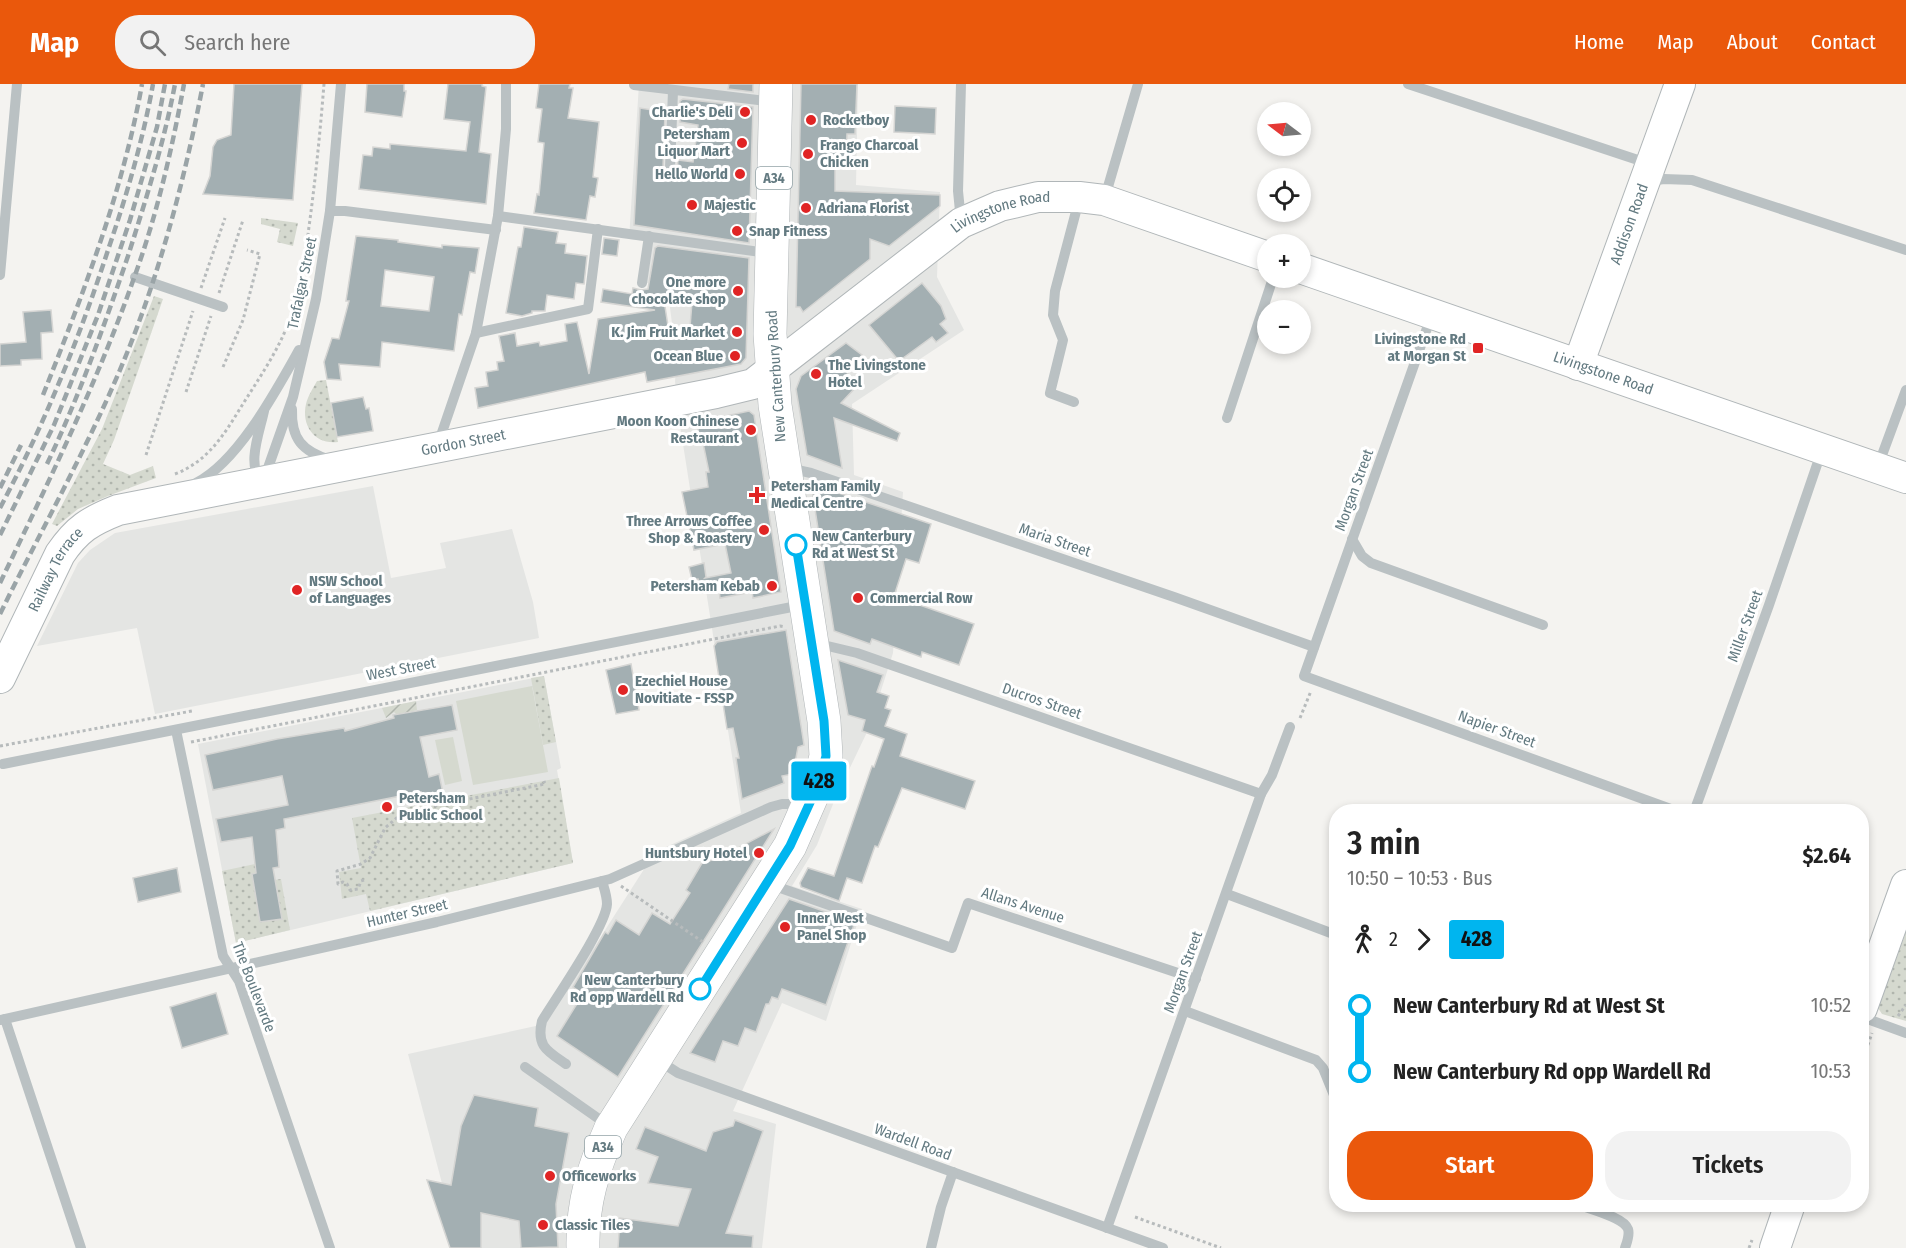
<!DOCTYPE html>
<meta charset="utf-8">
<style>
:root{--surface:#fff;--page:#f2f2f2;--text:#222;--muted:#767676;--accent:#ea580c}
body{margin:0;font-family:"Fira Sans Condensed",sans-serif;background:var(--page);color:var(--text);height:100vh;display:flex;flex-direction:column;font-size:22px;white-space:nowrap}
*{box-sizing:border-box;margin:0}
p{font-size:20px;color:var(--muted)}
.icon{flex:none;width:33px;height:33px;fill:none;stroke:currentColor;stroke-width:2;stroke-linecap:round;stroke-linejoin:round}
.map{position:relative;flex:1;overflow:hidden}
.drawer{position:absolute;left:1329px;top:720px;width:540px;height:408px;display:flex;flex-direction:column;background:var(--surface);border-radius:24px;box-shadow:0 3px 9px #0003}
.drawer>*{flex:none}
.badge{padding:0 12px;border-radius:4px;font-size:21px;line-height:39px}
.needle{width:39px;rotate:286deg}
.fabs{position:absolute;left:1257px;top:18px;display:grid;gap:12px}
.fabs a{display:grid;place-items:center;width:54px;height:54px;border-radius:50%;background:var(--surface);box-shadow:0 3px 9px #0003;font-size:30px}
.map>.badge{position:absolute;translate:-50% -50%;box-shadow:0 0 0 3px #fff}
.legs{display:flex;align-items:center;gap:9px;height:66px;padding:0 18px;font-size:20px}
.legs p{margin-inline-start:auto}
.headline{display:flex;align-items:center;justify-content:space-between;height:102px;padding:0 18px}
h1{font-size:33px;font-weight:600;line-height:45px}
.button{display:flex;gap:12px;margin-top:auto;padding:12px 18px}
.button a{flex:1;height:69px;border-radius:24px;background:var(--accent);color:#fff;font-size:24px;font-weight:600;line-height:69px;text-align:center}
.button a+a{background:var(--page);color:var(--text)}
ul{padding:0 18px;list-style:none}
li{display:flex;align-items:center;gap:21px;height:66px;font-size:22px}
li i{display:grid;place-items:center;width:9px;height:100%;margin:0 8px;background:currentColor}
li i::after{content:'';width:15px;height:15px;margin:-8px;border:4px solid;border-radius:50%;background:var(--surface)}
li p{margin-inline-start:auto}
li:first-child i{background:linear-gradient(#0000 50%,currentColor 0)}
li:last-child i{background:linear-gradient(currentColor 50%,#0000 0)}
header{display:flex;align-items:center;gap:36px;box-sizing:border-box;height:84px;padding:0 30px;background:var(--accent);color:#fff}
header strong{font-size:28px}
nav{display:flex;gap:33px;margin-inline-start:auto;font-size:21px}
.search{width:420px;height:54px;background:var(--page);display:flex;align-items:center;gap:15px;box-sizing:border-box;padding:0 21px;border-radius:24px;color:var(--muted);font-size:22px}
.map>svg:first-child{display:block}
.built{fill:#e4e5e3}
.grass{fill:url(#grass-dots)}
.garden{fill:url(#garden-furrows)}
.pitch{fill:#d5d9cf}
.building{fill:#a3afb2;stroke:#d5d5d3;stroke-width:1.5;fill-rule:evenodd}
.lines{fill:none;stroke-linecap:round;stroke-linejoin:round}
.major-casing{stroke:#b0b6b8;stroke-width:32}
.highway-casing{stroke:#b0b5b7;stroke-width:34}
.path{stroke:#b7bbbc;stroke-width:3;stroke-dasharray:3 3;stroke-linecap:butt}
.minor{stroke:#bac1c3;stroke-width:10}
.major{stroke:#fff;stroke-width:30}
.highway{stroke:#fff;stroke-width:33}
.rail{stroke:#9aa4a7;stroke-width:4.5;stroke-dasharray:9 4.5;stroke-linecap:butt}
.line-1-casing{stroke:#fff;stroke-width:14}
.line-1{stroke:#00b5ef;stroke-width:9}
.poi-dot{fill:#e02424;stroke:#fff;stroke-width:2}
.stop-1-dot{fill:#fff;stroke:#00b5ef;stroke-width:3}
.labels{text-anchor:middle;dominant-baseline:central;stroke-width:6;stroke-linejoin:round;paint-order:stroke}
.shield{fill:#fff;stroke:#92a2a7;stroke-width:1.5}
.shield-label{font-size:14px;font-weight:bold;fill:#637a81}
.poi-label{font-size:15px;font-weight:bold;fill:#637a81;stroke:#fff;text-anchor:start}
.street-label{font-size:15px;fill:#637a81;stroke:#fff}
.stop-label{font-size:15px;font-weight:bold;fill:#637a81;stroke:#fff;text-anchor:start}
</style>
<header>
<strong>Map</strong>
<div class="search"><svg class="icon" aria-label="search" viewBox="0 0 24 24"><circle cx="10" cy="10" r="6"/><path d="M15 15l6 6"/></svg>Search here</div>
<nav><a>Home</a><a>Map</a><a>About</a><a>Contact</a></nav>
</header>
<div class="map">
<svg width="1906" height="1164" viewBox="0 0 1906 1164">
<defs>
<pattern id="grass-dots" width="8" height="8" patternUnits="userSpaceOnUse" patternTransform="scale(1.5)"><rect width="8" height="8" fill="#d5d9cf"/><path d="M2 2h.1M6 6h.1" fill="none" stroke="#b0b5ad" stroke-width="1.8" stroke-linecap="round"/></pattern>
<pattern id="garden-furrows" width="10" height="10" patternUnits="userSpaceOnUse" patternTransform="scale(1.5)"><rect width="10" height="10" fill="#d5d9cf"/><path d="M-1 1l2-2M0 10L10 0M9 11l2-2" fill="none" stroke="#b0b5ad"/></pattern>
</defs>
<rect width="100%" height="100%" fill="#f4f3f0"/>
<g class="built">
<polygon points="639,0 858,0 856,101 940,108 937,193 964,246 852,320 854,391 903,408 893,569 869,644 835,715 817,761 792,802 862,825 826,937 782,919 733,1027 776,1040 762,1164 459,1164 408,970 545,940 655,768 741,729 680,341 675,297 677,279 667,200 645,199 652,157 629,155"/>
<polygon points="373,402 391,494 446,484 440,459 512,445 533,518 539,554 155,630 137,544 37,562 78,479 90,466 115,449"/>
<polygon points="544,592 561,684 557,686 573,779 236,859 198,660"/>
</g>
<g class="grass">
<polygon points="261,134 298,139 293,162 277,158 280,145 261,140"/>
<polygon points="154,212 163,215 114,356 103,380 130,391 153,382 156,394 108,412 78,425 57,442 52,440 102,345"/>
<path d="M326,296L337,353L338,358C315,361 301,342 306,320C308,312 313,304 317,297Z"/>
<polygon points="544,592 556,658 543,661 531,594"/>
<polygon points="559,694 573,779 370,827 366,810 342,815 339,788 361,784 352,734"/>
<polygon points="255,780 257,789 252,791 260,837 275,796 281,795 290,846 236,859 222,787"/>
<polygon points="1906,848 1906,937 1882,930 1878,924"/>
</g>
<polygon class="garden" points="416,617 417,626 397,631 394,628 386,634 382,624"/>
<g class="pitch">
<polygon points="532,602 548,688 473,701 456,617"/>
<polygon points="453,653 462,697 445,701 435,656"/>
</g>
<g class="building">
<polygon points="234,0 302,0 293,116 203,110 210,92 213,63 217,56 231,51"/>
<polygon points="367,0 404,0 404,7 406,7 402,33 365,28"/>
<polygon points="448,0 482,0 482,2 486,3 479,68 491,70 486,120 359,105 363,71 372,72 373,63 390,65 390,60 466,67 470,38 444,35"/>
<polygon points="539,0 570,0 569,4 573,4 568,34 599,38 593,93 598,94 595,113 590,112 586,136 534,129 537,110 539,111 544,59 538,58 542,25 536,24"/>
<polygon points="729,0 753,0 753,8 728,5"/>
<polygon points="801,0 857,0 855,50 847,50 846,76 835,76 835,107 940,111 940,122 889,162 870,155 870,175 803,228 800,223 796,223"/>
<polygon points="683,15 753,23 749,159 634,141 640,24 665,28 663,84 666,90 670,91 677,87 678,76 693,78 698,41 680,38 680,17"/>
<polygon points="895,22 936,24 935,50 894,48"/>
<polygon points="524,143 558,148 556,159 566,160 565,169 587,172 584,200 576,199 574,215 547,211 545,227 532,227 532,229 522,232 506,229 518,163 521,163"/>
<path d="M356,152L398,156V158L442,164V161L479,164L475,189L470,188L462,231L459,230L454,267L382,258L380,283L339,280L341,296L327,295L324,278L332,254L339,255L349,217H346ZM385,186L434,193L429,227L381,222Z"/>
<polygon points="604,154 619,156 617,172 602,170"/>
<path d="M658,162L749,174L746,274L741,280L647,298L645,288L478,324L475,304L488,302L486,288L498,286L497,278L504,277L499,252L515,249L517,262L539,258L540,262L567,257L565,240L577,238L589,290L598,235L655,226L601,218L603,205L632,210L633,204L641,206L648,205L655,164ZM664,216L692,218L690,243L668,242Z"/>
<polygon points="922,199 941,222 946,235 940,240 948,249 936,258 932,253 899,277 869,241"/>
<polygon points="51,226 53,248 41,249 42,275 21,276 21,281 0,282 0,260 26,258 23,228"/>
<polygon points="846,259 862,271 844,294 856,303 841,319 900,349 897,357 834,334 842,384 807,371 796,305 801,292"/>
<polygon points="363,313 366,325 369,324 373,347 337,353 331,319"/>
<polygon points="749,327 754,331 781,508 753,514 752,508 720,514 719,505 700,509 698,495 692,496 689,483 704,479 706,493 705,494 731,489 725,460 694,466 682,408 708,403 706,388 709,388 703,359 700,360 697,338"/>
<polygon points="818,402 931,440 919,479 906,475 894,512 974,540 959,581 922,568 921,573 872,555 870,560 834,547 812,406"/>
<polygon points="786,546 804,661 798,663 793,690 782,692 784,699 742,715 736,674 739,674 733,644 727,645 714,562 717,558"/>
<polygon points="838,576 883,591 877,608 889,612 885,624 891,626 885,642 907,650 900,672 975,697 965,725 902,704 878,763 875,762 862,799 847,794 839,817 801,803 800,799 808,784 834,792 872,682 874,683 884,655 862,647 865,636 848,631"/>
<polygon points="631,580 639,626 616,630 606,586"/>
<polygon points="452,621 457,646 420,653 429,693 439,690 444,714 423,718 421,708 284,735 285,744 276,746 279,783 273,784 282,835 260,838 252,790 256,789 252,753 221,758 216,735 288,721 282,692 213,706 205,671 277,655 344,644 345,647 394,634 393,631"/>
<polygon points="774,745 618,993 557,952 583,910 573,903 605,848 608,850 616,836 639,851 652,829 670,840 690,809 686,806 702,779 719,774"/>
<polygon points="177,784 181,808 138,818 133,794"/>
<polygon points="789,815 855,838 826,921 782,905 778,915 772,913 769,920 766,920 756,948 745,944 738,962 723,957 715,978 690,969"/>
<polygon points="216,909 228,950 182,964 170,923"/>
<polygon points="474,1011 538,1024 535,1042 569,1049 556,1120 558,1163 521,1164 519,1137 481,1129 481,1164 450,1164 427,1096 451,1101 461,1042"/>
<polygon points="735,1036 763,1047 726,1149 753,1152 752,1164 618,1164 620,1134 678,1142 691,1105 648,1099 658,1073 636,1065 645,1043 706,1067 713,1048 733,1042"/>
</g>
<g class="lines">
<defs>
<g id="major">
<path id="s1" d="M1300,184L1906,394"/>
<path id="s2" d="M1578,281L1680,0"/>
<path id="s3" d="M0,594L60,470C77,445 90,437 118,426L716,309L753,300L961,139L1000,122L1038,113H1079L1104,116L1268,173"/>
<polyline points="1862,924 1906,801"/>
<polyline points="1775,1164 1790,1120"/>
</g>
<path id="highway" d="M583,1164C582,1119 593,1085 611,1044L790,762L822,689L826,672L824,637L775,321L770,250L776,0"/>
</defs>
<use href="#major" class="major-casing"/>
<use href="#highway" class="highway-casing"/>
<g class="path">
<polyline points="201,204 225,134"/>
<polyline points="219,209 243,136"/>
<polyline points="223,283 243,236 260,170 247,166"/>
<polyline points="186,308 211,232"/>
<polyline points="146,371 193,227"/>
<path d="M175,390C207,378 224,351 241,323C261,291 284,259 294,222C301,199 304,174 308,150C315,100 320,50 324,0"/>
<polyline points="1300,634 1311,607"/>
<polyline points="191,658 780,542 785,543"/>
<polyline points="0,662 192,627"/>
<polyline points="364,796 361,797 358,805 350,806 347,800 343,798 338,800 337,787 361,780 370,774 385,744 400,731 429,723 545,700 544,697"/>
<polyline points="621,802 703,858"/>
<polyline points="1898,932 1906,921"/>
<polyline points="1862,978 1872,949"/>
<polyline points="1135,1133 1221,1164"/>
<polyline points="1749,1164 1752,1156"/>
</g>
<g class="minor">
<polyline points="961,0 958,107 961,137"/>
<polyline points="1408,0 1650,80"/>
<polyline points="634,1 774,18"/>
<polyline points="670,84 673,7"/>
<polyline points="1650,97 1664,95 1692,96 1906,166"/>
<polyline points="1105,113 1138,0"/>
<polyline points="330,127 345,127 496,146"/>
<polyline points="498,132 768,169"/>
<polyline points="0,191 17,0"/>
<polyline points="135,193 223,223"/>
<polyline points="642,199 649,152"/>
<polyline points="1432,230 1304,592 1679,728"/>
<polyline points="476,249 588,225 598,145"/>
<polyline points="1074,318 1050,309 1063,256 1053,231 1055,207 1079,116"/>
<path d="M292,325C291,355 302,367 330,376"/>
<path d="M264,327C260,347 245,384 263,398L293,313L316,215L330,127L341,0"/>
<polyline points="1227,334 1273,194"/>
<polyline points="438,360 476,249 498,132 506,45 506,0"/>
<polyline points="1878,382 1906,306"/>
<polyline points="788,384 811,389 1174,513 1314,563"/>
<path d="M196,399C238,378 276,307 299,266"/>
<polyline points="1352,455 1362,472 1371,479 1543,541"/>
<polyline points="815,559 857,569 1261,710"/>
<polyline points="176,646 223,872 239,897 330,1164"/>
<polyline points="3,680 802,521"/>
<polyline points="1694,728 1769,521 1822,366"/>
<polyline points="769,800 952,864 968,819 1196,895"/>
<polyline points="1227,810 1336,851"/>
<polyline points="1185,927 1316,976 1323,984 1336,1016"/>
<polyline points="1862,933 1906,949"/>
<polyline points="5,935 81,1164"/>
<polyline points="0,936 437,838 610,795 771,723 782,720 803,720"/>
<polyline points="658,976 678,989 1163,1164"/>
<path d="M566,980C547,967 536,962 542,937C556,914 606,842 607,820C607,812 604,804 602,797"/>
<polyline points="525,983 609,1042"/>
<path d="M1577,1120C1589,1125 1624,1133 1628,1145C1630,1151 1627,1158 1625,1164"/>
<polyline points="1107,1144 1261,710 1272,691 1290,643"/>
<polyline points="931,1164 941,1123 953,1088"/>
</g>
<use href="#major" class="major"/>
<use href="#highway" class="highway"/>
<g class="rail">
<path d="M43,311C83,210 123,107 142,0"/>
<path d="M47,380C79,313 104,242 128,172C146,115 164,59 175,0"/>
<polyline points="0,404 21,361"/>
<path d="M0,424C44,341 80,253 109,163C127,110 143,56 153,0"/>
<polyline points="0,451 54,341 98,231 130,136 157,43 165,0"/>
<path d="M0,499C48,399 97,299 134,194C157,131 172,65 184,0"/>
<path d="M0,530C46,436 99,344 136,246C166,166 187,84 203,0"/>
</g>
</g>
<g class="lines">
<defs>
<polyline id="line-1" points="700,905 790,762 818,701 826,672 824,637 796,461"/>
</defs>
<use href="#line-1" class="line-1-casing"/>
<use href="#line-1" class="line-1"/>
</g>
<g class="poi-dot">
<circle cx="745" cy="28" r="6"/>
<circle cx="811" cy="36" r="6"/>
<circle cx="742" cy="59" r="6"/>
<circle cx="808" cy="70" r="6"/>
<circle cx="740" cy="90" r="6"/>
<circle cx="692" cy="121" r="6"/>
<circle cx="806" cy="124" r="6"/>
<circle cx="737" cy="147" r="6"/>
<circle cx="738" cy="207" r="6"/>
<circle cx="737" cy="248" r="6"/>
<rect x="1472" y="258" width="12" height="12" rx="3"/>
<circle cx="735" cy="272" r="6"/>
<circle cx="816" cy="290" r="6"/>
<circle cx="751" cy="346" r="6"/>
<path d="M754 402h6v6h6v6h-6v6h-6v-6h-6v-6h6z"/>
<circle cx="764" cy="446" r="6"/>
<circle cx="772" cy="502" r="6"/>
<circle cx="297" cy="506" r="6"/>
<circle cx="858" cy="514" r="6"/>
<circle cx="623" cy="606" r="6"/>
<circle cx="387" cy="723" r="6"/>
<circle cx="759" cy="769" r="6"/>
<circle cx="785" cy="843" r="6"/>
<circle cx="550" cy="1092" r="6"/>
<circle cx="543" cy="1141" r="6"/>
</g>
<g class="stop-1-dot">
<circle cx="796" cy="461" r="10"/>
<circle cx="700" cy="905" r="10"/>
</g>
<g class="labels">
<g class="shield">
<rect x="756" y="83" width="36" height="22" rx="4.5"/>
<rect x="585" y="1052" width="36" height="22" rx="4.5"/>
</g>
<g class="shield-label">
<text x="774" y="94">A34</text>
<text x="603" y="1063">A34</text>
</g>
<g class="poi-label">
<text x="733" y="28" text-anchor="end">Charlie's Deli</text>
<text x="823" y="36">Rocketboy</text>
<text x="730" y="50" text-anchor="end">Petersham<tspan x="730" dy="17">Liquor Mart</tspan></text>
<text x="820" y="61">Frango Charcoal<tspan x="820" dy="17">Chicken</tspan></text>
<text x="728" y="90" text-anchor="end">Hello World</text>
<text x="704" y="121">Majestic</text>
<text x="818" y="124">Adriana Florist</text>
<text x="749" y="147">Snap Fitness</text>
<text x="726" y="198" text-anchor="end">One more<tspan x="726" dy="17">chocolate shop</tspan></text>
<text x="725" y="248" text-anchor="end">K. Jim Fruit Market</text>
<text x="1466" y="255" text-anchor="end">Livingstone Rd<tspan x="1466" dy="17">at Morgan St</tspan></text>
<text x="723" y="272" text-anchor="end">Ocean Blue</text>
<text x="828" y="281">The Livingstone<tspan x="828" dy="17">Hotel</tspan></text>
<text x="739" y="337" text-anchor="end">Moon Koon Chinese<tspan x="739" dy="17">Restaurant</tspan></text>
<text x="771" y="402">Petersham Family<tspan x="771" dy="17">Medical Centre</tspan></text>
<text x="752" y="437" text-anchor="end">Three Arrows Coffee<tspan x="752" dy="17">Shop &amp; Roastery</tspan></text>
<text x="309" y="497">NSW School<tspan x="309" dy="17">of Languages</tspan></text>
<text x="760" y="502" text-anchor="end">Petersham Kebab</text>
<text x="870" y="514">Commercial Row</text>
<text x="635" y="597">Ezechiel House<tspan x="635" dy="17">Novitiate - FSSP</tspan></text>
<text x="399" y="714">Petersham<tspan x="399" dy="17">Public School</tspan></text>
<text x="747" y="769" text-anchor="end">Huntsbury Hotel</text>
<text x="797" y="834">Inner West<tspan x="797" dy="17">Panel Shop</tspan></text>
<text x="562" y="1092">Officeworks</text>
<text x="555" y="1141">Classic Tiles</text>
</g>
<g class="street-label">
<text stroke="none"><textPath href="#s3" startOffset="1164">Livingstone Road</textPath></text>
<text stroke="none"><textPath href="#s2" startOffset="150">Addison Road</textPath></text>
<text transform="translate(302 199) rotate(-78)">Trafalgar Street</text>
<text stroke="none"><textPath href="#s1" startOffset="321">Livingstone Road</textPath></text>
<text transform="translate(776 292) rotate(-94)">New Canterbury Road</text>
<text stroke="none"><textPath href="#s3" startOffset="564">Gordon Street</textPath></text>
<text transform="translate(1354 406) rotate(-70)">Morgan Street</text>
<text transform="translate(1055 456) rotate(19)">Maria Street</text>
<text stroke="none"><textPath href="#s3" startOffset="122">Railway Terrace</textPath></text>
<text transform="translate(1745 542) rotate(-70)">Miller Street</text>
<text transform="translate(401 585) rotate(-11)">West Street</text>
<text transform="translate(1042 617) rotate(19)">Ducros Street</text>
<text transform="translate(1497 645) rotate(20)">Napier Street</text>
<text transform="translate(1023 821) rotate(18)">Allans Avenue</text>
<text transform="translate(407 829) rotate(-13)">Hunter Street</text>
<text transform="translate(1183 888) rotate(-70)">Morgan Street</text>
<text transform="translate(254 903) rotate(69)">The Boulevarde</text>
<text transform="translate(913 1058) rotate(20)">Wardell Road</text>
</g>
<g class="stop-label">
<text x="812" y="452">New Canterbury<tspan x="812" dy="17">Rd at West St</tspan></text>
<text x="684" y="896" text-anchor="end">New Canterbury<tspan x="684" dy="17">Rd opp Wardell Rd</tspan></text>
</g>
</g>
</svg>
<div class="fabs">
<a><svg class="needle" viewBox="-14 -14 28 28"><path d="M0-13l5 13h-10z" fill="#e53935"/><path d="M0 13l5-13h-10z" fill="#767676"/></svg></a>
<a><svg class="icon" aria-label="locate" viewBox="0 0 24 24"><circle cx="12" cy="12" r="6"/><path d="M12 2v4M12 18v4M2 12h4M18 12h4"/></svg></a>
<a>+</a>
<a>−</a>
</div>
<b class="badge" style="left:819px;top:697px;background:#00b5ef;color:#111">428</b>
<section class="drawer">
<div class="headline"><div><h1>3 min</h1><p>10:50 – 10:53 · Bus</p></div><b>$2.64</b></div>
<div class="legs"><svg class="icon" aria-label="walk" viewBox="0 0 24 24"><circle cx="13" cy="4" r="2"/><path d="M13 8l-2 6 4 7M11 14l-3 7M7 12l3-4h3l4 4"/></svg>2<svg class="icon" aria-label="forward" viewBox="0 0 24 24"><path d="M9 5l7 7-7 7"/></svg><b class="badge" style="background:#00b5ef;color:#111">428</b></div>
<ul>
<li><i style="color:#00b5ef"></i><b>New Canterbury Rd at West St</b><p>10:52</p></li>
<li><i style="color:#00b5ef"></i><b>New Canterbury Rd opp Wardell Rd</b><p>10:53</p></li>
</ul>
<div class="button"><a>Start</a><a>Tickets</a></div>
</section>
</div>
